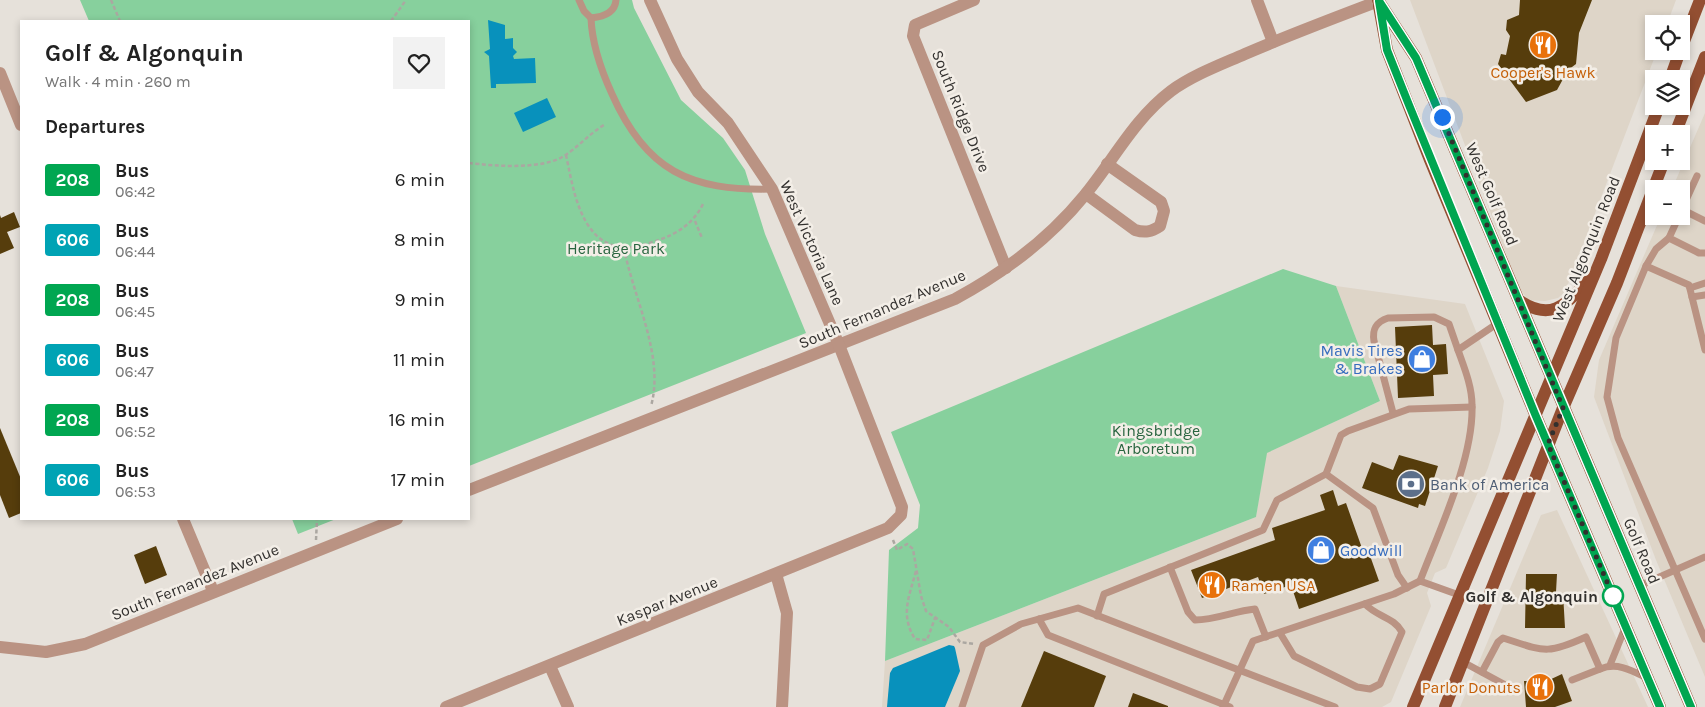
<!DOCTYPE html>
<meta charset="utf-8">
<style>
:root{--surface:#fff;--page:#f2f2f2;--text:#222;--muted:#767676}
body{margin:0;font-family:Karla,sans-serif;background:var(--page);color:var(--text);height:100vh;display:flex;flex-direction:column;font-size:19px;white-space:nowrap}
*{box-sizing:border-box;margin:0}
p{font-size:16px;color:var(--muted)}
.icon{flex:none;width:28px;height:28px;fill:none;stroke:currentColor;stroke-width:2;stroke-linecap:round;stroke-linejoin:round}
.map{position:relative;flex:1;overflow:hidden}
.side{position:absolute;left:20px;top:20px;width:450px;height:500px;display:flex;flex-direction:column;background:var(--surface);border-radius:0px;box-shadow:0 2px 8px #0003}
.side>*{flex:none}
.badge{padding:0 10px;border-radius:4px;font-size:18px;line-height:32px}
.fabs{position:absolute;left:1645px;top:15px;display:grid;gap:10px}
.fabs a{display:grid;place-items:center;width:45px;height:45px;border-radius:0px;background:var(--surface);box-shadow:0 2px 8px #0003;font-size:25px}
.you{position:absolute;width:25px;height:25px;margin:-12px;border:4px solid #fff;border-radius:50%;background:#1a73e8;box-shadow:0 0 0 8px #1a73e833}
.map>.badge{position:absolute;translate:-50% -50%;box-shadow:0 0 0 2px #fff}
h2{padding:0 25px;font-size:19px;line-height:45px}
.round{display:grid;place-items:center;flex:none;width:52px;height:52px;border-radius:0px;background:var(--page)}
.summary{display:flex;align-items:center;justify-content:space-between;height:85px;padding:0 25px}
h1{font-size:24px;font-weight:700;line-height:38px}
ul{padding:0;list-style:none}
li{display:flex;align-items:center;gap:15px;height:60px;padding:0 25px}
li div{flex:1}
li b{display:block;font-size:19px}
li em{font-style:normal}
li .badge{min-width:55px;font-weight:700;text-align:center}
.map>svg:first-child{display:block}
.built{fill:#ded5c8}
.green{fill:#87d09d}
.water{fill:#0891bc}
.building{fill:#563d0c}
.lines{fill:none;stroke-linecap:round;stroke-linejoin:round}
.path{stroke:#aba7a1;stroke-width:2.5;stroke-dasharray:4 2.5;stroke-linecap:butt}
.service{stroke:#ba9383;stroke-width:7}
.minor{stroke:#ba9383;stroke-width:12}
.primary{stroke:#934f32;stroke-width:12}
.line-casing{stroke:#fff;stroke-width:11}
.line{stroke:#00a651;stroke-width:8}
.walk{stroke:#32302e;stroke-width:5;stroke-dasharray:0 9}
.stop-dot{fill:#fff;stroke:#00a651;stroke-width:2.5}
.labels{text-anchor:middle;dominant-baseline:central;stroke-width:5;stroke-linejoin:round;paint-order:stroke}
.food-label{font-size:16px;fill:#c56008;stroke:#f3eee7}
.street-label{font-size:16px;fill:#32302e;stroke:#f3eee7}
.park-label{font-size:16px;fill:#28653f;stroke:#f3eee7}
.shop-label{font-size:16px;fill:#366cbe;stroke:#f3eee7;text-anchor:end}
.service-label{font-size:16px;fill:#4e5e75;stroke:#f3eee7;text-anchor:start}
.stop-label{font-size:16px;font-weight:bold;fill:#32302e;stroke:#f3eee7;text-anchor:end}
</style>
<div class="map">
<svg width="1705" height="707" viewBox="0 0 1705 707">
<rect width="100%" height="100%" fill="#e6e1da"/>
<g class="built">
<polygon points="1410,0 1676,0 1667,24 1654,24 1654,51 1657,51 1565,292 1558,298 1545,301 1528,300 1519,288"/>
<polygon points="1705,113 1705,677 1656,560 1594,397 1599,360 1661,216 1681,216 1681,189 1672,189"/>
<polygon points="1336,286 1465,304 1504,401 1500,431 1488,468 1446,568 1435,573 1427,593 1431,606 1391,702 1382,707 882,707 885,661 1256,517 1266,453 1380,401"/>
<polygon points="1557,510 1648,707 1460,707 1541,515"/>
</g>
<g class="green">
<polygon points="80,0 632,0 634,8 681,100 723,138 745,170 765,234 806,333 469,466 469,21 89,21"/>
<polygon points="1283,269 1336,286 1380,401 1267,453 1256,517 885,661 889,550 918,528 920,505 891,432"/>
<polygon points="292,519 336,519 298,534"/>
</g>
<g class="water">
<polygon points="488,20 505,25 505,39 513,38 513,48 517,52 513,56 514,59 535,58 536,83 496,84 496,88 491,88 489,56 484,52 490,49"/>
<polygon points="547,98 556,117 523,132 514,113"/>
<polygon points="949,645 954,646 955,648 960,671 945,707 887,707 890,673 893,668"/>
</g>
<g class="building">
<polygon points="1520,0 1592,0 1579,33 1576,64 1568,70 1557,90 1526,102 1498,64 1501,54 1506,55 1510,36 1506,30 1507,20 1519,15"/>
<polygon points="14,212 20,227 7,232 14,248 0,254 0,215 1,218"/>
<polygon points="1432,325 1433,345 1446,344 1448,374 1433,375 1434,396 1398,398 1395,327"/>
<polygon points="0,428 21,479 21,513 9,518 0,495"/>
<polygon points="1399,455 1438,466 1425,506 1419,504 1418,508 1362,488 1372,462 1393,470"/>
<polygon points="1333,490 1338,506 1346,503 1363,551 1368,550 1379,581 1299,609 1291,585 1264,594 1258,577 1202,598 1191,570 1275,540 1272,528 1325,510 1320,495"/>
<polygon points="156,546 167,575 145,584 134,555"/>
<polygon points="1526,574 1557,574 1556,592 1563,593 1565,628 1525,628"/>
<polygon points="1044,651 1106,676 1094,707 1021,707"/>
<polygon points="1562,674 1572,701 1555,707 1526,707 1524,681 1547,681"/>
<polygon points="1133,693 1168,706 1168,707 1128,707"/>
</g>
<g class="lines">
<g class="path">
<polyline points="111,0 120,21"/>
<polyline points="391,21 406,0"/>
<path d="M566,155C573,187 580,243 622,247C633,249 646,244 656,241C677,234 693,224 703,204"/>
<path d="M469,163C495,166 541,170 564,156C577,148 589,134 604,125"/>
<polyline points="695,221 702,238"/>
<path d="M624,248C633,297 665,356 651,406"/>
<polyline points="316,540 317,519"/>
<polyline points="893,540 897,550 907,544 913,549 921,596 926,611 949,627 960,642 974,644"/>
<path d="M916,571C909,597 900,615 915,639L927,640L935,618"/>
</g>
<g class="service">
<path d="M579,0L584,11L591,18C602,17 615,13 616,0"/>
<path d="M591,18C592,45 601,70 612,94C646,171 690,191 772,189"/>
<polyline points="1681,209 1705,221"/>
<polyline points="1681,211 1697,176"/>
<polyline points="1679,216 1669,238 1699,253 1705,253"/>
<polyline points="1669,238 1656,249 1646,266 1616,338 1607,397 1618,438 1705,639"/>
<polyline points="1646,266 1689,285 1705,350"/>
<polyline points="1690,288 1705,283"/>
<polyline points="1692,297 1705,295"/>
<path d="M1393,413L1374,341C1372,329 1376,322 1388,318L1434,317L1449,324L1458,350"/>
<polyline points="1326,474 1373,508 1398,575 1407,588"/>
<path d="M1170,567L1188,612L1195,620C1216,620 1234,611 1255,609L1266,637"/>
<path d="M1420,581C1439,531 1474,458 1472,405C1472,386 1464,367 1458,350L1498,323"/>
<polyline points="1639,586 1705,557"/>
<polyline points="1097,616 1104,594 1263,530 1277,500 1326,474 1341,435 1348,431 1409,409 1472,407"/>
<polyline points="1039,619 1048,635 1230,707"/>
<path d="M1280,633L1294,656L1357,687L1370,689L1380,684L1402,632C1394,617 1377,617 1365,604"/>
<polyline points="1463,662 1511,688"/>
<polyline points="1610,665 1625,628"/>
<path d="M1600,669C1617,662 1631,670 1647,678"/>
<path d="M1482,672L1498,642L1503,638C1544,651 1546,655 1586,637L1600,669L1572,680"/>
<polyline points="962,707 983,645 1021,624 1078,608 1335,707"/>
<polyline points="1223,707 1253,641 1394,594 1420,581 1459,595"/>
</g>
<g class="minor">
<polyline points="974,0 915,25 913,36 1006,268"/>
<polyline points="1257,0 1273,42"/>
<polyline points="0,73 21,125"/>
<path d="M1086,194L1135,230C1145,233 1151,232 1160,226L1164,211L1161,202L1107,164"/>
<path d="M469,490L955,299C1005,272 1048,240 1084,196C1113,161 1134,119 1171,91C1193,75 1220,65 1245,54C1289,35 1334,18 1379,1"/>
<polyline points="183,519 213,591"/>
<polyline points="776,574 787,613 782,707"/>
<polyline points="0,647 46,652 85,644 397,519"/>
<polyline points="550,666 568,707"/>
<polyline points="446,707 888,528 901,515 902,507 839,345 772,189 728,123 698,92 677,59 650,0"/>
</g>
<g class="primary">
<polyline points="1378,0 1416,58 1691,707"/>
<polyline points="1379,6 1387,50 1430,160 1535,414 1660,707"/>
<polyline points="1681,49 1700,0"/>
<polyline points="1670,79 1680,51"/>
<polyline points="1675,134 1705,57"/>
<path d="M1520,301C1552,322 1566,304 1588,281"/>
<polyline points="1413,707 1601,259 1659,106"/>
<polyline points="1445,707 1563,408 1617,283 1664,161"/>
</g>
</g>
<g class="lines">
<defs>
<polyline id="line" points="1660,707 1535,414 1409,105 1387,50 1379,1 1416,58 1691,707"/>
</defs>
<use href="#line" class="line-casing"/>
<use href="#line" class="line"/>
<polyline class="walk" points="1442,117 1563,408 1548,444 1613,596"/>
</g>
<defs>
<symbol id="restaurant-disc" viewBox="-11 -11 22 22"><circle r="9.5" fill="#e8710a" stroke="#f3eee7"/><path d="M-5-6h1v4h1v-4h1v4h1v-4h1v5L-1.5 .5V6h-2V.5L-5-1ZM5-6V6H3V1.5H1.5Q1.5-4 5-6Z" fill="#fff"/></symbol>
<symbol id="shop-disc" viewBox="-11 -11 22 22"><circle r="9.5" fill="#3f7fe0" stroke="#f3eee7"/><path d="M-5-2.5h2.3a2.7 3.5 0 0 1 5.4 0H5L5.5 6h-11ZM-1.5-2.5h3a1.5 2.3 0 0 0-3 0Z" fill="#fff"/></symbol>
<symbol id="bank-disc" viewBox="-11 -11 22 22"><circle r="9.5" fill="#5c6f8a" stroke="#f3eee7"/><path d="M-6-4H6V4H-6ZM0-2.3a2.3 2.3 0 1 0 0 4.6a2.3 2.3 0 1 0 0-4.6Z" fill="#fff"/></symbol>
</defs>
<g fill-rule="evenodd">
<use href="#restaurant-disc" x="1527" y="29" width="32" height="32"/>
<use href="#shop-disc" x="1406" y="343" width="32" height="32"/>
<use href="#bank-disc" x="1395" y="468" width="32" height="32"/>
<use href="#shop-disc" x="1305" y="534" width="32" height="32"/>
<use href="#restaurant-disc" x="1196" y="569" width="32" height="32"/>
<use href="#restaurant-disc" x="1524" y="671" width="32" height="32"/>
</g>
<circle class="stop-dot" cx="1613" cy="596" r="10"/>
<g class="labels">
<g class="food-label">
<text x="1543" y="72">Cooper's Hawk</text>
<text x="1231" y="585" text-anchor="start">Ramen USA</text>
<text x="1521" y="687" text-anchor="end">Parlor Donuts</text>
</g>
<g class="street-label">
<text transform="translate(961 111) rotate(68)">South Ridge Drive</text>
<text transform="translate(1492 194) rotate(67)">West Golf Road</text>
<text transform="translate(812 243) rotate(66)">West Victoria Lane</text>
<text transform="translate(1586 249) rotate(-68)">West Algonquin Road</text>
<text transform="translate(882 309) rotate(-23)">South Fernandez Avenue</text>
<text transform="translate(1642 551) rotate(67)">Golf Road</text>
<text transform="translate(195 582) rotate(-22)">South Fernandez Avenue</text>
<text transform="translate(667 601) rotate(-22)">Kaspar Avenue</text>
</g>
<g class="park-label">
<text x="616" y="248">Heritage Park</text>
<text x="1156" y="430">Kingsbridge<tspan x="1156" dy="18">Arboretum</tspan></text>
</g>
<g class="shop-label">
<text x="1403" y="350">Mavis Tires<tspan x="1403" dy="18">&amp; Brakes</tspan></text>
<text x="1340" y="550" text-anchor="start">Goodwill</text>
</g>
<g class="service-label">
<text x="1430" y="484">Bank of America</text>
</g>
<g class="stop-label">
<text x="1598" y="596">Golf &amp; Algonquin</text>
</g>
</g>
</svg>
<div class="fabs">
<a><svg class="icon" aria-label="locate" viewBox="0 0 24 24"><circle cx="12" cy="12" r="6"/><path d="M12 2v4M12 18v4M2 12h4M18 12h4"/></svg></a>
<a><svg class="icon" aria-label="layers" viewBox="0 0 24 24"><path d="M12 4l9 5-9 5-9-5zM3 14l9 5 9-5"/></svg></a>
<a>+</a>
<a>−</a>
</div>
<div class="you" style="left:1442px;top:117px"></div>
<section class="side">
<div class="summary"><div><h1>Golf &amp; Algonquin</h1><p>Walk · 4 min · 260 m</p></div><a class="round"><svg class="icon" aria-label="heart" viewBox="0 0 24 24"><path d="M12 20l-8-8c-3-5 5-10 8-4 3-6 11-1 8 4z"/></svg></a></div>
<h2>Departures</h2>
<ul>
<li><span class="badge" style="background:#00a651;color:#fff">208</span><div><b>Bus</b><p>06:42</p></div><em>6 min</em></li>
<li><span class="badge" style="background:#00a3b4;color:#fff">606</span><div><b>Bus</b><p>06:44</p></div><em>8 min</em></li>
<li><span class="badge" style="background:#00a651;color:#fff">208</span><div><b>Bus</b><p>06:45</p></div><em>9 min</em></li>
<li><span class="badge" style="background:#00a3b4;color:#fff">606</span><div><b>Bus</b><p>06:47</p></div><em>11 min</em></li>
<li><span class="badge" style="background:#00a651;color:#fff">208</span><div><b>Bus</b><p>06:52</p></div><em>16 min</em></li>
<li><span class="badge" style="background:#00a3b4;color:#fff">606</span><div><b>Bus</b><p>06:53</p></div><em>17 min</em></li>
</ul>
</section>
</div>
